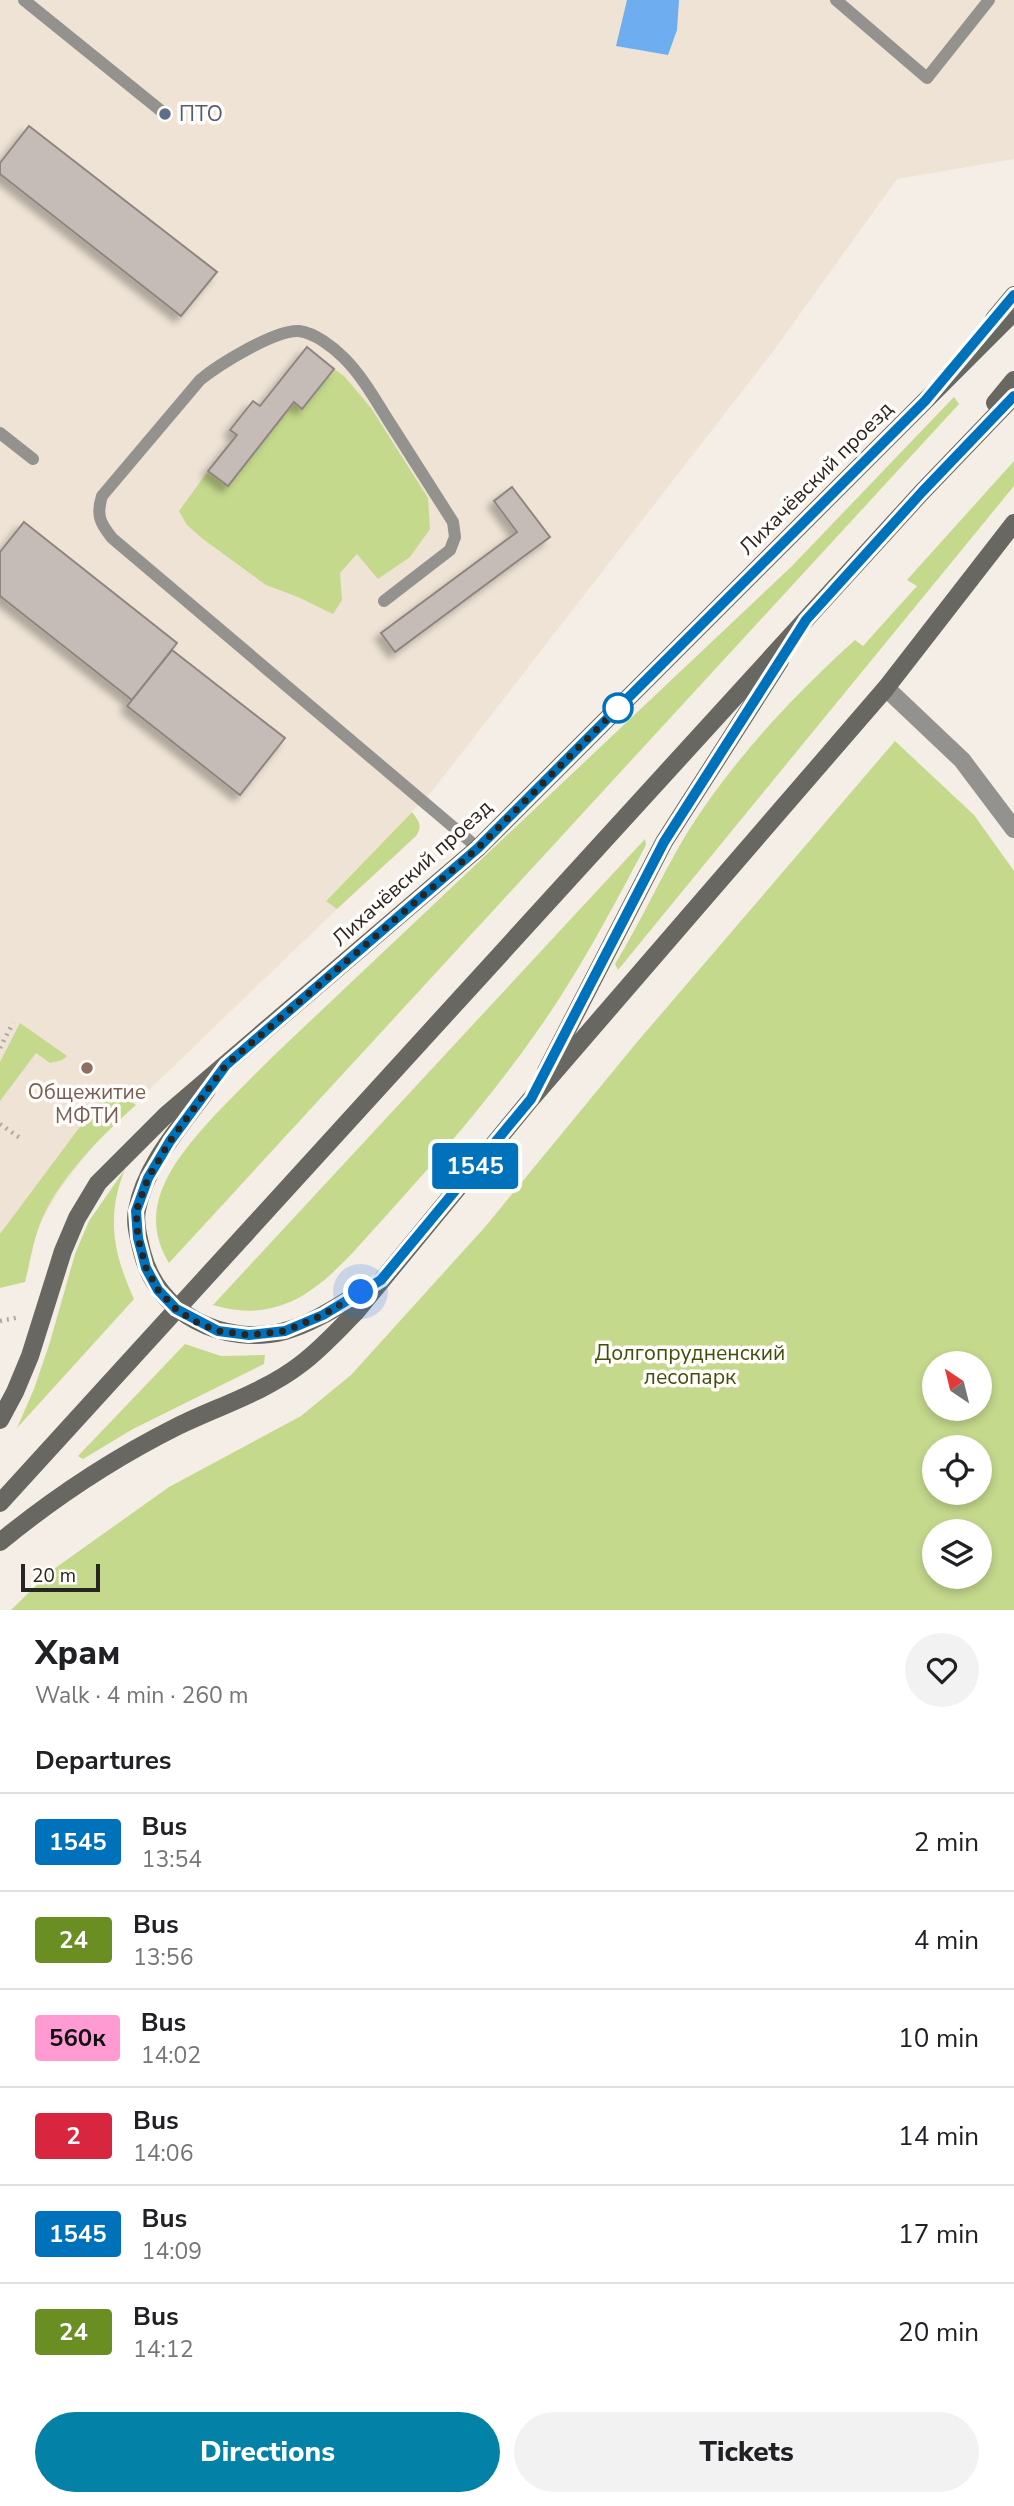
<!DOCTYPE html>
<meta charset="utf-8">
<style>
:root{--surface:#fff;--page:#f2f2f2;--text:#202124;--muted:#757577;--line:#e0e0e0;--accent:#0481a6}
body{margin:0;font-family:"Nunito Sans",sans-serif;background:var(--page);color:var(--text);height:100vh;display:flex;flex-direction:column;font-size:26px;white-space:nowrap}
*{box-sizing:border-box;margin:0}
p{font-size:23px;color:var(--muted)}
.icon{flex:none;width:38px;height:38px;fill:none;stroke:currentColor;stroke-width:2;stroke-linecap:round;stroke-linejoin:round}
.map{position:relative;height:1610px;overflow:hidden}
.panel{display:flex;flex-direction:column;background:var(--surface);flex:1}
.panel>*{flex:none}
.badge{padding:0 14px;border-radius:5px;font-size:24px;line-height:46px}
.needle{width:46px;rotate:325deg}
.controls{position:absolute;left:922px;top:1351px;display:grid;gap:14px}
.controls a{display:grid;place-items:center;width:70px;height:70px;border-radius:50%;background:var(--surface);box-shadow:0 4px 10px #0003;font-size:35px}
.scale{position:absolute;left:21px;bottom:18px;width:79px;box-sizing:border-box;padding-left:7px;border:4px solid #282623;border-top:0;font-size:19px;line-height:24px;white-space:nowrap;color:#282623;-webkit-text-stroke:5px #fffcf9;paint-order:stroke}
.you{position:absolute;width:35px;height:35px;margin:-18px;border:5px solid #fff;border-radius:50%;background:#1a73e8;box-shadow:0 0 0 10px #1a73e833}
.map>.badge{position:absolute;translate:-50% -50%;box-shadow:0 0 0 4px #fff}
h2{padding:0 35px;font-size:26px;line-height:63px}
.round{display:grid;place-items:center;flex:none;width:74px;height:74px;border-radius:37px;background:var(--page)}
.headline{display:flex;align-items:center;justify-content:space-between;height:119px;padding:0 35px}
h1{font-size:33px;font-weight:800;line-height:52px}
.button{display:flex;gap:14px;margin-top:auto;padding:14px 35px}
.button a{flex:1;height:80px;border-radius:42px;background:var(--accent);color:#fff;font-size:28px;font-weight:800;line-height:80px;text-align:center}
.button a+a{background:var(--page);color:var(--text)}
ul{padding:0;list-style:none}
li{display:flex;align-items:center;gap:21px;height:98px;padding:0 35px;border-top:2px solid var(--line)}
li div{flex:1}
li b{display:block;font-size:26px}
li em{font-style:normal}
li .badge{min-width:77px;font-weight:700;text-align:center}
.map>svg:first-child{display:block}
.built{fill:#eee3d4}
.green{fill:#c4d98c;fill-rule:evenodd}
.water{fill:#6eaef0}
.building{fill:#c6bcb7;stroke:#8f8581;stroke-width:2;filter:url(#shadow)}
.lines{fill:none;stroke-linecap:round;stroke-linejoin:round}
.path{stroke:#aea8a2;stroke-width:4.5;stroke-dasharray:2 5;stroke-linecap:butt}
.service{stroke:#94928f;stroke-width:12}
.minor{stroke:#94928f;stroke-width:18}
.secondary{stroke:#686761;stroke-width:18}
.line-casing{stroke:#fff;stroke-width:16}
.line{stroke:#0072bc;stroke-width:10}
.walk{stroke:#282623;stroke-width:7;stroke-dasharray:0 12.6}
.service-dot{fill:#5c6f8a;stroke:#fffcf9;stroke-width:2.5}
.stop-dot{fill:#fff;stroke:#0072bc;stroke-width:3.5}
.education-dot{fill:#8d6e63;stroke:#fffcf9;stroke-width:2.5}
.labels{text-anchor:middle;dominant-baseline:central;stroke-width:7;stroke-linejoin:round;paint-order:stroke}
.service-label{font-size:21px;fill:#4e5e75;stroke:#fffcf9;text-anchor:start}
.street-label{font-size:21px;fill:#282623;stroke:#fffcf9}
.education-label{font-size:21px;fill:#785e54;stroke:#fffcf9}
.park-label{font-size:21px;fill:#414f0e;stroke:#fffcf9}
</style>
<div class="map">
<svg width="1014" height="1610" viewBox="0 0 1014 1610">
<defs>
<filter id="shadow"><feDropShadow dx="-6" dy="6" stdDeviation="3.5" flood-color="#0004"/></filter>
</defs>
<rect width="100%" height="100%" fill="#f5eee6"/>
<polygon class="built" points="0,0 1014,0 1014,159 897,179 774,350 433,790 326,900 337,909 99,1138 60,1189 40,1223 20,1276 0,1281"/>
<g class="green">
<polygon points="334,369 344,376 371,408 428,498 430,529 410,557 378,579 357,554 340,573 342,600 333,614 298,597 266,585 203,539 187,525 179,511 208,471 228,486 294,402 302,409"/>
<path d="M954,397L959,404L169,1263C134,1206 177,1157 214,1116C238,1091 262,1067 287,1043L792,566Z"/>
<path d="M1014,461V486L618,970L615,964C641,922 661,876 687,833C732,761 792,697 855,640L863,646L917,586L907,580Z"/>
<path d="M895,741L974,815L1014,871V1610H11L51,1571L169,1487L301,1416L351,1375L485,1227L638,1041ZM934,1363H980V1409H934ZM934,1447H980V1493H934ZM934,1531H980V1577H934Z"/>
<path d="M412,812C419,821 423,826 416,836L337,909L326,901Z"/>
<path d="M645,839L646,845C618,898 590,951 557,1002C509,1076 444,1152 385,1217C358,1246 327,1286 290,1302C263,1313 241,1313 213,1305Z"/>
<polygon points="20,1023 67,1056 62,1060 50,1063 36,1053 0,1101 0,1062"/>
<path d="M108,1085L136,1105C102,1135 56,1181 40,1224C33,1242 30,1263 25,1282L0,1288V1234L100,1100Z"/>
<path d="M125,1169C106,1216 113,1253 134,1299L17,1428L34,1389L50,1342L75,1254L89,1221Z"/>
<polygon points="185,1344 221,1356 265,1355 264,1364 133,1429 83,1459 78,1456"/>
</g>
<polygon class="water" points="627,0 679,0 677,30 668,55 616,46"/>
<g class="building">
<polygon points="29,126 217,272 181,316 0,174 0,163"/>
<polygon points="307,347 334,369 302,409 294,402 228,486 208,471 237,435 230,430 253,401 260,406"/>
<polygon points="512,487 550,537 395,652 381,633 517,532 494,501"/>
<polygon points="24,522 177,643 132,700 0,596 0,552"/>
<polygon points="172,650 285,738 240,795 127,706"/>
</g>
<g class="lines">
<g class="path">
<polyline points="0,1048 13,1023"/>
<polyline points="0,1124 20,1138"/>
<polyline points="0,1321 20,1317"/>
</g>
<g class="service">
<polyline points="24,0 165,114"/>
<polyline points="836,0 927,78 989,0"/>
<polyline points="0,433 33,459"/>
<path d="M384,601L450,550L455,537L453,522C432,489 411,456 390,423C376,401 363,377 344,358C333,347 315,333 299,331C276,329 218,365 200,380L102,496C96,515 100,523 112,538L478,848"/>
</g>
<polyline class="minor" points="886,688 962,760 1014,829"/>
<g class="secondary">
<polyline points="994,319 1014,295"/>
<polyline points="995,403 1014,380"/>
<polyline points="546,1071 664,842 780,661"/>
<path d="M207,1090C181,1126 145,1165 137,1210C134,1223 139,1239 142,1252C157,1314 224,1347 285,1331C315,1323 344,1302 370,1287"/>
<polyline points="0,1420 15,1392 30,1356 63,1251 77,1218 98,1183 166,1115 478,848 1014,312"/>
<polyline points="0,1503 922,492 1014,396"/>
<path d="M0,1542C55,1497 114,1458 178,1426C219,1406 265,1392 301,1364C321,1349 338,1330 355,1313L531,1099L886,688L1014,523"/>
</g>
</g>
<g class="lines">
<defs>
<polyline id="line" points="1014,295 925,401 478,848 226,1065 170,1141 148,1178 136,1211 138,1238 146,1268 158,1290 176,1309 218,1331 249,1335 285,1331 323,1315 381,1280 531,1099 664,842 806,620 922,492 1014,396"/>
</defs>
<use href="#line" class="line-casing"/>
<use href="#line" class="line"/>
<polyline class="walk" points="361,1292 323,1315 285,1331 249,1335 218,1331 194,1321 176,1309 158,1290 146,1268 138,1238 136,1211 148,1178 170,1141 226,1065 478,848 618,708"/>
</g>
<circle class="service-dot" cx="165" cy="114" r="7"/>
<circle class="stop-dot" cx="618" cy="708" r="14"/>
<circle class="education-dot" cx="87" cy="1068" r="7"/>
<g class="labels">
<g class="service-label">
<text x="179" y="114">ПТО</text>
</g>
<g class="street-label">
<text transform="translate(816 478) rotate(-45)">Лихачёвский проезд</text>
<text transform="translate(412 873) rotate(-42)">Лихачёвский проезд</text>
</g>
<g class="education-label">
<text x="87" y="1092">Общежитие<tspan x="87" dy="24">МФТИ</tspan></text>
</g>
<g class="park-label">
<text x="690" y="1353">Долгопрудненский<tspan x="690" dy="24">лесопарк</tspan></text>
</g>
</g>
</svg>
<div class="controls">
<a><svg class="needle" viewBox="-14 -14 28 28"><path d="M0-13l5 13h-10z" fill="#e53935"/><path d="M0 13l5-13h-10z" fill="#757577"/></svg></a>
<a><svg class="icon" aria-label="locate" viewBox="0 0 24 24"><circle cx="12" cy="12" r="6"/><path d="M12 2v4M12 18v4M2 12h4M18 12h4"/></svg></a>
<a><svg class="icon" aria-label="layers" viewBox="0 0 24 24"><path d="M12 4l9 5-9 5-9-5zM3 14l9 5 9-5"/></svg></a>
</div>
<div class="scale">20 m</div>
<div class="you" style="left:361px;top:1292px"></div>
<b class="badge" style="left:475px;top:1166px;background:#0072bc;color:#fff">1545</b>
</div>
<section class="panel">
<div class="headline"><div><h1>Храм</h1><p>Walk · 4 min · 260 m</p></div><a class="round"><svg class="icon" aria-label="heart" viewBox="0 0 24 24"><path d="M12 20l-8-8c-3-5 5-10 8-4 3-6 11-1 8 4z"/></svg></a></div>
<h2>Departures</h2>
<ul>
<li><span class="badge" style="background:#0072bc;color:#fff">1545</span><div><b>Bus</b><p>13:54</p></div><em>2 min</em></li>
<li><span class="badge" style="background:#6b8e23;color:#fff">24</span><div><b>Bus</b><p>13:56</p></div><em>4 min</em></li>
<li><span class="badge" style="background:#ff9ad2;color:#111">560к</span><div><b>Bus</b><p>14:02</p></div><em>10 min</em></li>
<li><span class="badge" style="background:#d7263d;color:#fff">2</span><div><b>Bus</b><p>14:06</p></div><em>14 min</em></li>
<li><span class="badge" style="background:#0072bc;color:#fff">1545</span><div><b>Bus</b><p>14:09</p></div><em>17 min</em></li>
<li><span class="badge" style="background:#6b8e23;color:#fff">24</span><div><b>Bus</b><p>14:12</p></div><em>20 min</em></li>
</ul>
<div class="button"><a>Directions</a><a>Tickets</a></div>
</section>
